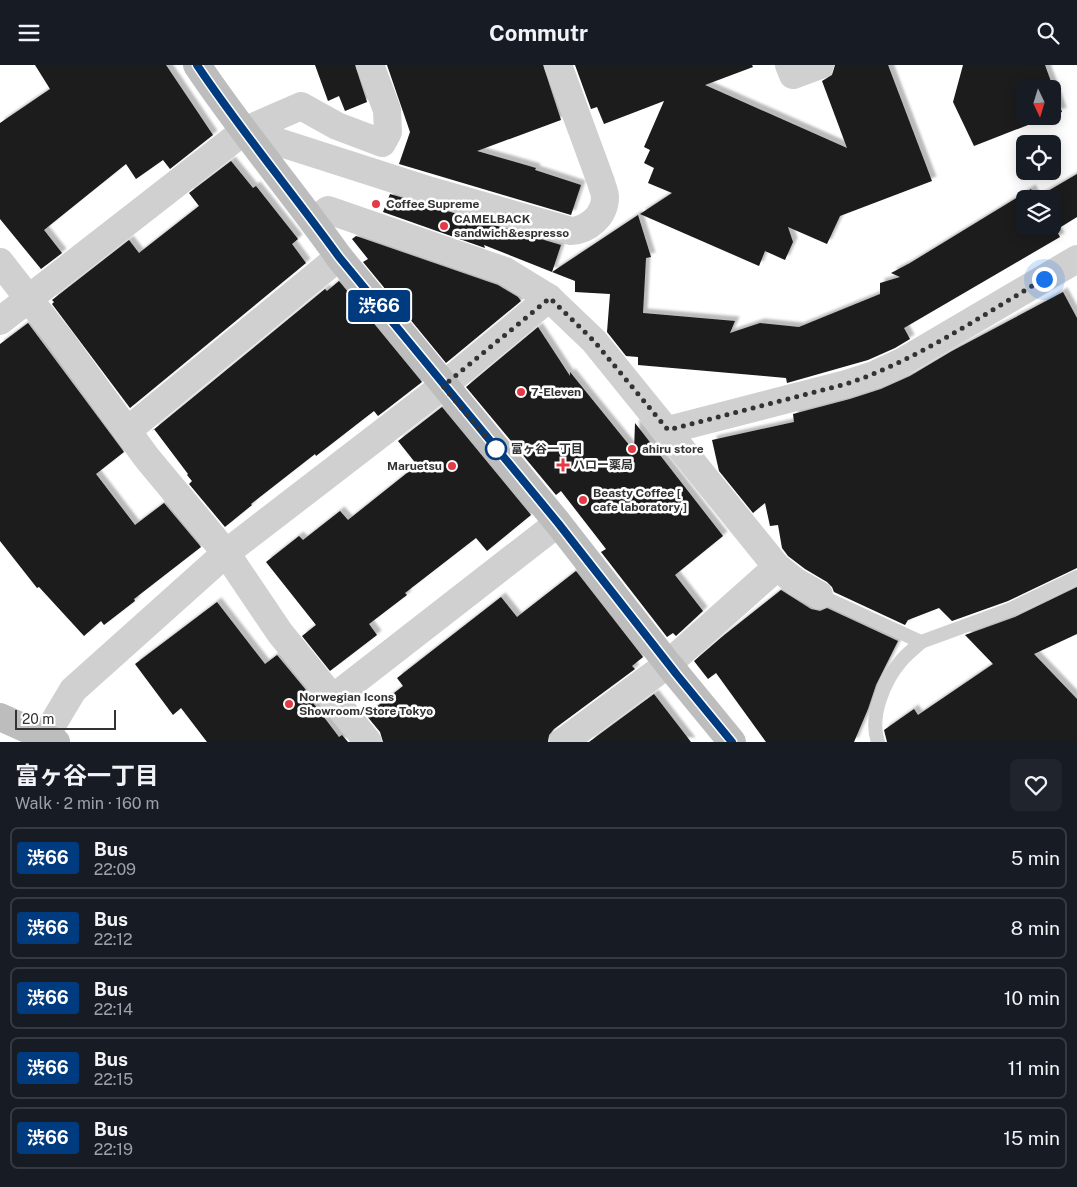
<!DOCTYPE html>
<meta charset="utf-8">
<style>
:root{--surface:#171b24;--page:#20242c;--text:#f1f3f6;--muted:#9ea1a6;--line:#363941}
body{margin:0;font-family:"Public Sans","Noto Sans JP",sans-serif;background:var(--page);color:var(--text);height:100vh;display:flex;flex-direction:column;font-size:19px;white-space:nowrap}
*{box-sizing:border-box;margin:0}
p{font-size:16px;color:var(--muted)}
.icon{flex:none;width:28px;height:28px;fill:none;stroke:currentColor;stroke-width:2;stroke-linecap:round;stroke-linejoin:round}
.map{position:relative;height:677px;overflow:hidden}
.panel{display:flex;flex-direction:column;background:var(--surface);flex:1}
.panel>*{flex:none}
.badge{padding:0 10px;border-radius:4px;font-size:18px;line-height:32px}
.needle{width:32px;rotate:176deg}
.tools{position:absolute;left:1016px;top:15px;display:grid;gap:10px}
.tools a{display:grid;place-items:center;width:45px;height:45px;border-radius:8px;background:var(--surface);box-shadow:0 2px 12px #0003;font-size:25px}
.scale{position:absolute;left:15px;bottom:12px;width:101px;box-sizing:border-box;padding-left:5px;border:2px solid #333;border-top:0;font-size:14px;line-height:18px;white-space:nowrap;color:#333;-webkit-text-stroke:4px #fff;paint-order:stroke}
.you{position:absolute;width:25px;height:25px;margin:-12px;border:4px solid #fff;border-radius:50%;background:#1a73e8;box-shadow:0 0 0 8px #1a73e833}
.map>.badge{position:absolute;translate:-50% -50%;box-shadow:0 0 0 2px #fff}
.round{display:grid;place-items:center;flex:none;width:52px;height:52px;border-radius:8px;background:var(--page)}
.headline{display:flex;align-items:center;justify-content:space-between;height:85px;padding:0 15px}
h1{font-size:24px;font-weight:700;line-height:38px}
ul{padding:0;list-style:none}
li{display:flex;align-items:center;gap:15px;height:62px;margin:0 10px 8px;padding:0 5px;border:2px solid var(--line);border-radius:8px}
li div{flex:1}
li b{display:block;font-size:19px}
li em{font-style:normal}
li .badge{min-width:55px;font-weight:700;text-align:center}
header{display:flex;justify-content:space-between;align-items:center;height:65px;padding:0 15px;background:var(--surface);font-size:22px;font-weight:700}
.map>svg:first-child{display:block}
.building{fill:#1a1a1a;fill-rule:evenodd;filter:url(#shadow)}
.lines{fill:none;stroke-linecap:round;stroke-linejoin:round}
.lane{stroke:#d0d0d0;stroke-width:14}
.street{stroke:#d0d0d0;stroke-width:28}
.secondary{stroke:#bdbdbd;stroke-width:28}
.line-casing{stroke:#fff;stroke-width:11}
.line{stroke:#003b80;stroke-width:8}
.walk{stroke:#333;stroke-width:5;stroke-dasharray:0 9}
.poi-dot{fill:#e63946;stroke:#fff;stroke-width:2}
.stop-dot{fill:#fff;stroke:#003b80;stroke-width:2.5}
.labels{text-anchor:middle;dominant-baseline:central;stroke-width:5;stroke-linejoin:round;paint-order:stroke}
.poi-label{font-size:12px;font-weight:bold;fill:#333;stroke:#fff;text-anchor:start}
.stop-label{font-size:12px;font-weight:bold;fill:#333;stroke:#fff;text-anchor:start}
</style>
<header><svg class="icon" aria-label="menu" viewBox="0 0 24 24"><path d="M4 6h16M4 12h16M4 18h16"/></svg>Commutr<svg class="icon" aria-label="search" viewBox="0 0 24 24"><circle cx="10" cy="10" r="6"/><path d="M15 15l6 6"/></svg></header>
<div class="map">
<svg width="1077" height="677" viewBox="0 0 1077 677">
<defs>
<filter id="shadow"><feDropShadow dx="4.5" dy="-4.5" stdDeviation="1" flood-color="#0004"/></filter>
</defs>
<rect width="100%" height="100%" fill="#fff"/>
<g class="building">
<polygon points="35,0 166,0 213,70 170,104 163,95 136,114 126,99 44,165 62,188 41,204 0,154 0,58 50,24"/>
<polygon points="315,0 355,0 367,37 345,46 339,31 328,36"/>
<polygon points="387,0 543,0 561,55 477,86 536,103 535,105 581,120 571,150 399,99 410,67"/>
<polygon points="575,0 752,0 753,2 705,20 847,83 822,16 832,10 835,0 888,0 932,116 840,151 827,179 788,162 793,177 785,195 765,186 759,201 640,149 672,128 648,118 654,103 644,98 650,85 644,82 664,36 604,59 597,42 591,44"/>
<polygon points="963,0 1045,0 1062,47 1052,50 1052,24 1025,24 1025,51 1051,51 974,81 953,37"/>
<polygon points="231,96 253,123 256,121 298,174 292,179 306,198 130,343 52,239 54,237 52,235 129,175 139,188 199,141 189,128"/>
<path d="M1077,109V152L1056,165L1060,172L904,263L910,274L895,283L868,295L787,318L786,313L638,300V292L626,291L607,267L610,229L575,227V216L552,207L638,150L651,192L646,193L643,248L735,256L730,268L760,258L799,262L880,229V218L900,212L891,208L910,198L1031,124L1036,133ZM1025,134H1052V161H1025Z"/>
<polygon points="390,129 561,180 552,207 484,180 485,183 383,147"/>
<polygon points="356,171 498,220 518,232 521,236 446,298 363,197 368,194 352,174"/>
<polygon points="339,216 422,317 378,351 374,346 316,391 315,389 251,439 252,440 225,462 189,419 192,416 187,410 188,409 154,364 152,366 325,224 327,226"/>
<polygon points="1063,227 1077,253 1077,503 1008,536 952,556 939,543 908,555 905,560 834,527 832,522 827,517 805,504 788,491 782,483 778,460 770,461 765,438 753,448 719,406 712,375 794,357 793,349 850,334 881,324 910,311 952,286"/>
<polygon points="28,258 124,387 96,409 135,460 164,438 201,482 134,534 135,536 104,560 101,556 84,571 39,522 37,523 0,476 0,279"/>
<polygon points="538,262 570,311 570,307 634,386 635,358 723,471 675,510 703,546 676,571 673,568 667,572 601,487 606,484 561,426 556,430 466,322"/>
<polygon points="442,342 531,450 487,486 476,473 405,528 407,530 369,559 377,570 330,606 302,571 316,560 266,497 299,471 303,475 340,446 348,455 417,400 398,376"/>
<polygon points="576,506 643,592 632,601 635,604 554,664 549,670 548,677 383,677 380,667 366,650 403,621 397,613 501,532 517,552"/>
<polygon points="1077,522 1077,569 1034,589 1077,634 1077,677 887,677 884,665 914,644 918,650 993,599 965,570 1015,552"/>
<polygon points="781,525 811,544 820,546 827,543 898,576 876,620 868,644 854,677 766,677 716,608 708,614 694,596 723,571"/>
<polygon points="217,537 265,599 277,590 306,625 304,626 339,672 342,670 348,677 207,677 181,643 173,650 135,599"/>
<polygon points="654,629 691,677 589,677"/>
</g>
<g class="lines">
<g class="lane">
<polyline points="819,530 921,577 1011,544 1077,512"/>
<path d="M878,677C869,652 884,616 901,596C907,589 915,583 921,577"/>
</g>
<g class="street">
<polyline points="789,0 793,10 820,0"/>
<path d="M244,66L431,126L571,166C588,165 605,151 605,132C605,127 602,122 601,117L558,0"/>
<polyline points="313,156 328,145 505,206 549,233 594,276 777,502 796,517 819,530"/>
<polyline points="0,197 60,274 147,393 226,488 280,568 368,677"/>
<polyline points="0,256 244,66 301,41 337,61 382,78 388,67 387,45 370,0"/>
<polyline points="668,365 846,319 874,310 902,297 1077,194"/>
<polyline points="127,366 339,192"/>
<polyline points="333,633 558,458"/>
<polyline points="45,672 73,625 226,488 443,321 549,233"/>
<polyline points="563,677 668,599 777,502"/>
</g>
<g class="secondary">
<path d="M197,0C241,66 293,127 339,192L558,458L668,599L732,677"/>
<polyline points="0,652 56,677"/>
</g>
</g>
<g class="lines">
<defs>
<path id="line" d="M197,0C241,66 292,127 339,192L558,458L677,610L732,677"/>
</defs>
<use href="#line" class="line-casing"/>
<use href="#line" class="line"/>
<path class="walk" d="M496,384L443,321L550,233L594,276L668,365L846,319C916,296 981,251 1044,214"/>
</g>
<g class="poi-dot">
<circle cx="376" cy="139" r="5"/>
<circle cx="444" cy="161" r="5"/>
<circle cx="521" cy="327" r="5"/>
<circle cx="632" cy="384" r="5"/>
<path d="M560.5 392.5h5v5h5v5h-5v5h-5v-5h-5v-5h5z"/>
<circle cx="452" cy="401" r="5"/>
<circle cx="583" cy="435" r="5"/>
<circle cx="289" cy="639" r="5"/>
</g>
<circle class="stop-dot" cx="496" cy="384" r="10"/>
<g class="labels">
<g class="poi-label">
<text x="386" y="139">Coffee Supreme</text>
<text x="454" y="154">CAMELBACK<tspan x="454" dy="14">sandwich&amp;espresso</tspan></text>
<text x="531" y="327">7-Eleven</text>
<text x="642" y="384">ahiru store</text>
<text x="573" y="400">ハロー薬局</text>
<text x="442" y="401" text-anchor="end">Maruetsu</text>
<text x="593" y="428">Beasty Coffee [<tspan x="593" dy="14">cafe laboratory ]</tspan></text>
<text x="299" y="632">Norwegian Icons<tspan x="299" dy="14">Showroom/Store Tokyo</tspan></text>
</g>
<g class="stop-label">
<text x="511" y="384">富ヶ谷一丁目</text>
</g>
</g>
</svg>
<div class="tools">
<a><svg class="needle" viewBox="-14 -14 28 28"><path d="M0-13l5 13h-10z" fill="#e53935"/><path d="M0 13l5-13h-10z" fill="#9ea1a6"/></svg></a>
<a><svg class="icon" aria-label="locate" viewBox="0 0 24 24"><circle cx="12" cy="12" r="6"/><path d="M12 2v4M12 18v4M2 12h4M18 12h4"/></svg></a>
<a><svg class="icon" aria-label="layers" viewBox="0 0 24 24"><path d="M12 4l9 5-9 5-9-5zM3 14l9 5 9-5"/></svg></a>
</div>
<div class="scale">20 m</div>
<div class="you" style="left:1044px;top:214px"></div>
<b class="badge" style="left:379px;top:241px;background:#003b80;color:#fff">渋66</b>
</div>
<section class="panel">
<div class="headline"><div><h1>富ヶ谷一丁目</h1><p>Walk · 2 min · 160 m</p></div><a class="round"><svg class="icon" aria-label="heart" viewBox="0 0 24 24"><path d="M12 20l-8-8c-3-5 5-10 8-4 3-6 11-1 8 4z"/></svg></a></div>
<ul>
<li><span class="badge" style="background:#003b80;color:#fff">渋66</span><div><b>Bus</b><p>22:09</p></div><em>5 min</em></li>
<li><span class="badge" style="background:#003b80;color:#fff">渋66</span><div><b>Bus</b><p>22:12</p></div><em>8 min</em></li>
<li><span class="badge" style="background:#003b80;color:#fff">渋66</span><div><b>Bus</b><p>22:14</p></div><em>10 min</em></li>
<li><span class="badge" style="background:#003b80;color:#fff">渋66</span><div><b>Bus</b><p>22:15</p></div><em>11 min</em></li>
<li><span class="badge" style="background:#003b80;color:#fff">渋66</span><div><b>Bus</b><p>22:19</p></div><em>15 min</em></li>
</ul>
</section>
